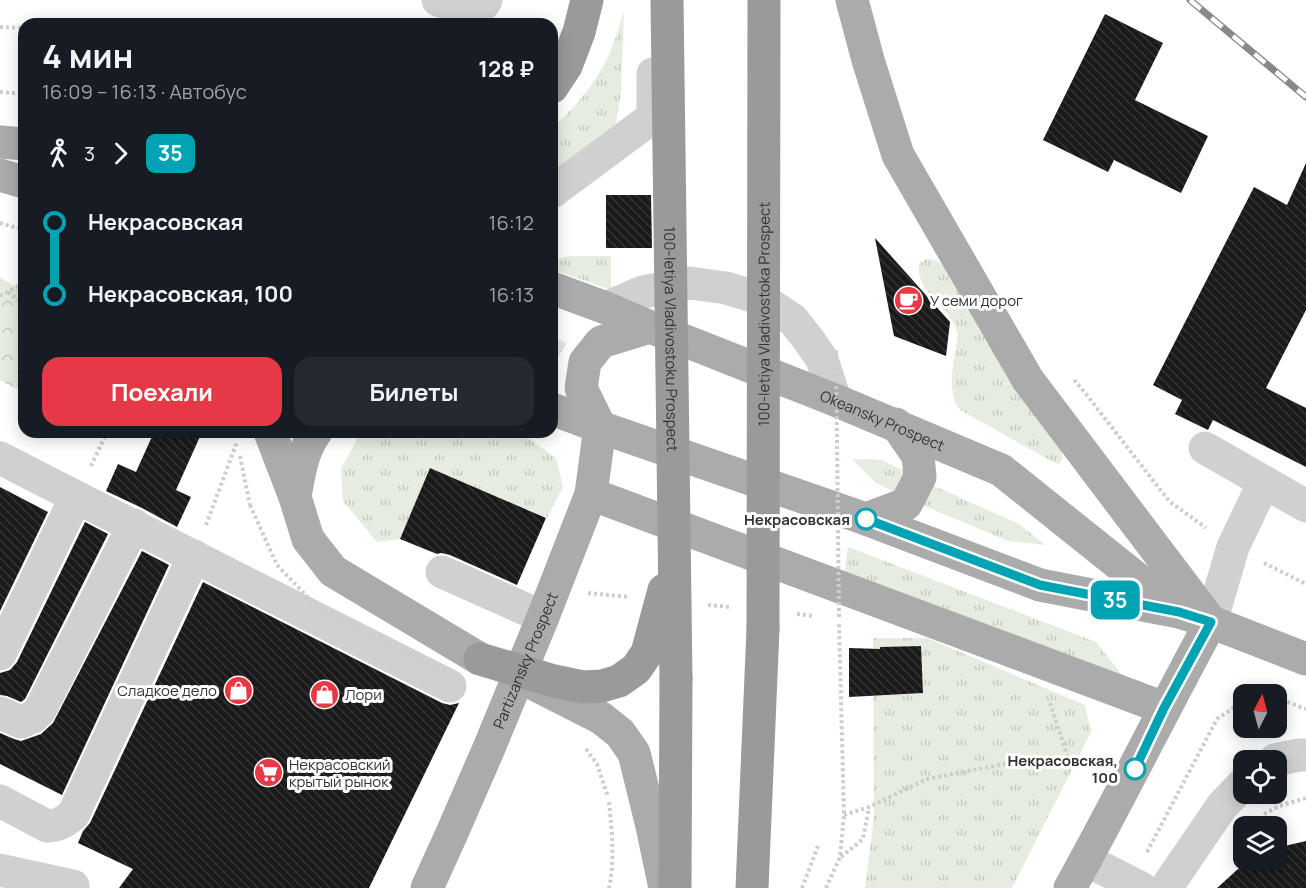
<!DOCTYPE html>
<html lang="ru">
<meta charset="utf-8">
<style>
:root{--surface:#171b24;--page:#242831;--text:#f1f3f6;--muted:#9ea1a6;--accent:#e63946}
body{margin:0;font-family:Manrope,sans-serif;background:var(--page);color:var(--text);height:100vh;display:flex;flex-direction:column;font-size:22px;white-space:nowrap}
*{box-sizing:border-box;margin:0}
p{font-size:20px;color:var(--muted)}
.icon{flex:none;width:33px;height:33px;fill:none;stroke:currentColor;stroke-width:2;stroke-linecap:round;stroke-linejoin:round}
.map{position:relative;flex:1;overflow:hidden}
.details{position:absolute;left:18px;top:18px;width:540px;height:420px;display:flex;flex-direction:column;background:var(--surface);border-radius:18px;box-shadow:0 3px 15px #0003}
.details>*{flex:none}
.badge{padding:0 12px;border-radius:9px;font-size:21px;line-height:39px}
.needle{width:39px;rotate:6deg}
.buttons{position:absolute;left:1233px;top:684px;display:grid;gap:12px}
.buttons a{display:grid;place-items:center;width:54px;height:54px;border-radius:12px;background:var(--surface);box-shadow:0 3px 15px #0003;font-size:30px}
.map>.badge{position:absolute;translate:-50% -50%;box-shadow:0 0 0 3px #fff}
.legs{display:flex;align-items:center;gap:9px;height:66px;padding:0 24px;font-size:20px}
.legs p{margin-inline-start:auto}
.overview{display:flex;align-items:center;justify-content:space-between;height:102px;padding:0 24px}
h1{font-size:33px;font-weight:700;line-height:45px}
.cta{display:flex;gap:12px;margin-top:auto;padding:12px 24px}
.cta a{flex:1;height:69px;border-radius:18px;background:var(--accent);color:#fff;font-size:24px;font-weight:700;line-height:69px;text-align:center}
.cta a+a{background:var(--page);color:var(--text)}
ul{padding:0 24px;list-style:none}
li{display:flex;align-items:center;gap:21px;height:72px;font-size:22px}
li i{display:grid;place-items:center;width:9px;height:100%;margin:0 8px;background:currentColor}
li i::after{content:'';width:15px;height:15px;margin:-8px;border:4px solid;border-radius:50%;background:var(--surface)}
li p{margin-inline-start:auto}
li:first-child i{background:linear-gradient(#0000 50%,currentColor 0)}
li:last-child i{background:linear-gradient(currentColor 50%,#0000 0)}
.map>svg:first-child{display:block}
.grass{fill:url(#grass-tufts);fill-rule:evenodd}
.forest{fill:url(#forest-crowns)}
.building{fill:url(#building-back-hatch)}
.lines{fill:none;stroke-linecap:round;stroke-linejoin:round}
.path{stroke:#cdcdcd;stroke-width:4;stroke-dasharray:3 3;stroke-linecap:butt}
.minor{stroke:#d0d0d0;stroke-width:33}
.major{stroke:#ababab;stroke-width:33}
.highway{stroke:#9a9a9a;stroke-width:33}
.rail-casing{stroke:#888;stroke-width:7}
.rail{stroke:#fff;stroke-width:4.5;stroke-dasharray:14;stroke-linecap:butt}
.path-bridge{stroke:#cdcdcd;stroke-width:4;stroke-dasharray:3 3;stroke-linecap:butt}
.major-bridge{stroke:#ababab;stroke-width:33}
.highway-bridge{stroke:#9a9a9a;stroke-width:33}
.line-1-casing{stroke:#fff;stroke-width:14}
.line-1{stroke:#00a3b4;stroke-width:9}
.stop-1-dot{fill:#fff;stroke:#00a3b4;stroke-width:3}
.labels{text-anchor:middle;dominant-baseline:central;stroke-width:6;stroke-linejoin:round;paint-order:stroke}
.poi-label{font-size:15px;fill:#333;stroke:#fff;text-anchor:start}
.street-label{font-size:15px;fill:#333;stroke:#fff}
.stop-label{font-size:15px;font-weight:bold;fill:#333;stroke:#fff;text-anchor:end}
</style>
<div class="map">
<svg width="1306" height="888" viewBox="0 0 1306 888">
<defs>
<pattern id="grass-tufts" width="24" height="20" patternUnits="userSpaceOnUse" patternTransform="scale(1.5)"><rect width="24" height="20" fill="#e6ecdf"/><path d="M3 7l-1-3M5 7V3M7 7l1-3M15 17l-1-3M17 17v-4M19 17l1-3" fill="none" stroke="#c6cbc0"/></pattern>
<pattern id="forest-crowns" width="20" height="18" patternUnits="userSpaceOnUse" patternTransform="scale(1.5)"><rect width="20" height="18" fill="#e6ecdf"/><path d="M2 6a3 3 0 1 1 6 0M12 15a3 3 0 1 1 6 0" fill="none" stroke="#c6cbc0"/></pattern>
<pattern id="building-back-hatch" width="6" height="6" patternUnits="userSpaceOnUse" patternTransform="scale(1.5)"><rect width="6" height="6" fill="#1a1a1a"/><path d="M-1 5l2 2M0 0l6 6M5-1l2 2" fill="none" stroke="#333"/></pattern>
</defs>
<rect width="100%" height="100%" fill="#fff"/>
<g class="grass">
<path d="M624,11L621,91L615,130L552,179V128C574,109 594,85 607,59C614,44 619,27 624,11Z"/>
<polygon points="569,256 611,256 611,290 552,269 552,260"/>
<path d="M926,259H930L941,263L1015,390L1061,449L1063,458L1060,463L1057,464L960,410C945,392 955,357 958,335C953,307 915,294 919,264Z"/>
<polygon points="552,337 567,343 558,357 553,374 552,374"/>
<polygon points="363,432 518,432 522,434 556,458 563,487 547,518 430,468 400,539 377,542 343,501 341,469 360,434"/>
<polygon points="852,459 882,460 913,475 904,496 876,483"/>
<polygon points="923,481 1019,524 1045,545 1008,541 915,502"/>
<polygon points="848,547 1096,642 1130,685 844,575"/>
<path d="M873,638H927L1085,705L1091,732L1012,888H865L874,816ZM921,646L923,693L882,695L880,647Z"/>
</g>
<polygon class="forest" points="0,277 24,293 24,393 0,380"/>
<g class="building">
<polygon points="1105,14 1163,43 1135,100 1208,136 1181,193 1114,160 1108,172 1043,140"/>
<polygon points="1306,163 1306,310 1266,388 1306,408 1306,467 1213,420 1208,430 1175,414 1182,400 1153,385 1254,187 1287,205"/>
<polygon points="606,195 651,195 652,248 606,248"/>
<polygon points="875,238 950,322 946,356 894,336"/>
<polygon points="154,432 202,432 176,490 191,497 177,527 142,508 106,491 118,464 136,472"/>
<polygon points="430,468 546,518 517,585 450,555 441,553 437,554 400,539"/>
<polygon points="0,487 48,512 0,611"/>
<polygon points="85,522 108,534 25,699 21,702 7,696 0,695 0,673 10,670 17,662"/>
<polygon points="142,551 169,565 62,795 0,764 0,733 14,739 21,741 41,734 53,723"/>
<polygon points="203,582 442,703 450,705 459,703 369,888 119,888 133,869 78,843 83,831 90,823"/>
<polygon points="921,646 923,693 849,697 849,648 880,649 880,647"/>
<polygon points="1306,841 1306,888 1217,888 1248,860 1276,860 1276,848"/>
</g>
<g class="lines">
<g class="path">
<polyline points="0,27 24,28"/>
<polyline points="0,92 24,94"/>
<polyline points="0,223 24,230"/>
<polyline points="8,292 24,305"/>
<polyline points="0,296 24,283"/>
<polyline points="1074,380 1086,394 1169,501 1206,528"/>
<polyline points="240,456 250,505"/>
<polyline points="91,466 107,432"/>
<polyline points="206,525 237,442"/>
<polyline points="1264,563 1306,584"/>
<polyline points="588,593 629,597"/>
<polyline points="708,605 730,607"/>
<polyline points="797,614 814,616"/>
<polyline points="1276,698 1306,709"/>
<polyline points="1050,703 1070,764"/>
<path d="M609,802C612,832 615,859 609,888"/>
<polyline points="1264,814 1279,806 1306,798"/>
<polyline points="844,815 869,807 927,779 953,774 1039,757 1080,767"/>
<polyline points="1147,852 1217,719 1244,701"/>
<polyline points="841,857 863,839 869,807"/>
<polyline points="802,888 818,846"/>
<polyline points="826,888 840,857 844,815 839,622"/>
</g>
<g class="minor">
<polyline points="438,0 465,9 483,5 486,0"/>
<polyline points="552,192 653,117 653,74"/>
<polyline points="606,308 643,292 690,283 726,288 762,299 793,320 808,339 822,359 835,400"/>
<polyline points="1205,448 1306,506"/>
<polyline points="0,458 76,497 0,654"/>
<polyline points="76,497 450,686"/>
<polyline points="442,572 543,617"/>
<polyline points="1211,622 1233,547 1264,482"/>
<polyline points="0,713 21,722 33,717 40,710 134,525"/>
<polyline points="1275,760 1299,755 1306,755"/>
<path d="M0,801L47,826C58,826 64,822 73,815L194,556"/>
<polyline points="1086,860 1141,888"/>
<polyline points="0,870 73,886"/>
<polyline points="1166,888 1222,806 1244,783"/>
</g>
<g class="major">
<polyline points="852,0 868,60 898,155 1028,380 1211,622"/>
<polyline points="0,142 24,144"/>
<polyline points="0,175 24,182"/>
<path id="s1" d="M552,288L606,308L650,327L835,400L1001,470L1175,609"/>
<polyline points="552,409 600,427 866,519 1040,585 1179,612 1211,622 1306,659"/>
<polyline points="600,427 581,388 585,362 601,342 650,327"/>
<polyline points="270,432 295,497 308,539 333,571 480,659"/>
<polyline points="591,494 1164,708"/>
<path d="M295,497C299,474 302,451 316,432"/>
<polyline points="866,519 906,504 920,477 918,456 896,424"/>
<polyline points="601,718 620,733 634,753 652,826 665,888"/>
<path id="s2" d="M427,888L452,833L489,748L543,617L591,494L600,427"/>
<path d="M1070,888C1119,800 1163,710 1211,622"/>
</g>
<g class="highway">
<polyline points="552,87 566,66 579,32 587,0"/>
<polyline points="675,888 676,679"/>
<polyline points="752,888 763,629"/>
</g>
<defs>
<polyline id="rail" points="1190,0 1306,97"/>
</defs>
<use href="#rail" class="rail-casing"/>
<use href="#rail" class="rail"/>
<g class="path-bridge">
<polyline points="836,350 839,618"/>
<polyline points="250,505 277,565 316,606 449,673"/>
<polyline points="586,749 597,764 608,797"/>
</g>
<polyline class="major-bridge" points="528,681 601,718"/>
<g class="highway-bridge">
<path id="s3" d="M667,0L676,679"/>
<path id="s4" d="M763,629L764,0"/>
<polyline points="480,659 554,681 583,687 602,686 619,681 636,669 647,653 664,590"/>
</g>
</g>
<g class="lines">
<defs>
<polyline id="line-1" points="866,519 1040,585 1179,612 1211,622 1164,708 1135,769"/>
</defs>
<use href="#line-1" class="line-1-casing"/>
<use href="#line-1" class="line-1"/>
</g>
<defs>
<symbol id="cafe-disc" viewBox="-11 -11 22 22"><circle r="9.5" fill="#e63946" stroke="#fff"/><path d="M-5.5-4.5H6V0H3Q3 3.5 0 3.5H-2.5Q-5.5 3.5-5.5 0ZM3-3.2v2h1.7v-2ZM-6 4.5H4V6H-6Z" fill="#fff"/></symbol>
<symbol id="shop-disc" viewBox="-11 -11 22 22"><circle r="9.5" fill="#e63946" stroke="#fff"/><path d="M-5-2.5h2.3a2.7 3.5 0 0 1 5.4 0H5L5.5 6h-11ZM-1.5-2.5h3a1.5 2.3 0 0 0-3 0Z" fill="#fff"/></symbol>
<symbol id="supermarket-disc" viewBox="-11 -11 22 22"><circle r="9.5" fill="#e63946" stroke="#fff"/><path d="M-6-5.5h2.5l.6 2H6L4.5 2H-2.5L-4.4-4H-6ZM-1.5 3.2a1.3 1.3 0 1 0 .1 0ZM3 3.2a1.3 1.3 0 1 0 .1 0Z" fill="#fff"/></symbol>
</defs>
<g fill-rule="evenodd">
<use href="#cafe-disc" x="892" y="284" width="33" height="33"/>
<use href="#shop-disc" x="222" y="674" width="33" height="33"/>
<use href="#shop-disc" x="308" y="678" width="33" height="33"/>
<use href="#supermarket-disc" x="252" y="756" width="33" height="33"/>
</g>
<g class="stop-1-dot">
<circle cx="866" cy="519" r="10"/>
<circle cx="1135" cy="769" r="10"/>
</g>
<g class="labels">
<g class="poi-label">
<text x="930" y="300">У семи дорог</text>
<text x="217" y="690" text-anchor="end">Сладкое дело</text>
<text x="345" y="694">Лори</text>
<text x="289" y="764">Некрасовский<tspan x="289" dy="17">крытый рынок</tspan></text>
</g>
<g class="street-label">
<text stroke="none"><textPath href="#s4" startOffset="315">100-letiya Vladivostoka Prospect</textPath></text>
<text stroke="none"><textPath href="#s3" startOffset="339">100-letiya Vladivostoku Prospect</textPath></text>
<text stroke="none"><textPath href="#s1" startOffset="356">Okeansky Prospect</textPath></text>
<text stroke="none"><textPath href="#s2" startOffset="248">Partizansky Prospect</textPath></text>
</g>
<g class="stop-label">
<text x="850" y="519">Некрасовская</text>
<text x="1118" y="760">Некрасовская,<tspan x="1118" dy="17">100</tspan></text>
</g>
</g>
</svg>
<div class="buttons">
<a><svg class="needle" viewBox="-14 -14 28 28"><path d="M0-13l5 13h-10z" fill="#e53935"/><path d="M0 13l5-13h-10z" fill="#9ea1a6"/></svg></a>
<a><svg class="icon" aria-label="locate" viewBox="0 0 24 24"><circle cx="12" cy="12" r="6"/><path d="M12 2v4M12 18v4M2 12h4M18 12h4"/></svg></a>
<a><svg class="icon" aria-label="layers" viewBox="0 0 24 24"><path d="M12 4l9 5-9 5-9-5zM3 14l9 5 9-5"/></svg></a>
</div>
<b class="badge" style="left:1115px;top:600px;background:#00a3b4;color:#fff">35</b>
<section class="details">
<div class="overview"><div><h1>4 мин</h1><p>16:09 – 16:13 · Автобус</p></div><b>128 ₽</b></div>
<div class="legs"><svg class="icon" aria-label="walk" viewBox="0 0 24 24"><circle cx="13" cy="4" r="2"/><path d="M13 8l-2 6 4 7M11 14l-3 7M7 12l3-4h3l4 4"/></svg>3<svg class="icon" aria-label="forward" viewBox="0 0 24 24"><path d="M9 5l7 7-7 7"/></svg><b class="badge" style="background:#00a3b4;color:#fff">35</b></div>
<ul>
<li><i style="color:#00a3b4"></i><b>Некрасовская</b><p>16:12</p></li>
<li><i style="color:#00a3b4"></i><b>Некрасовская, 100</b><p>16:13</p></li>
</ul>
<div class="cta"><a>Поехали</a><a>Билеты</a></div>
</section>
</div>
